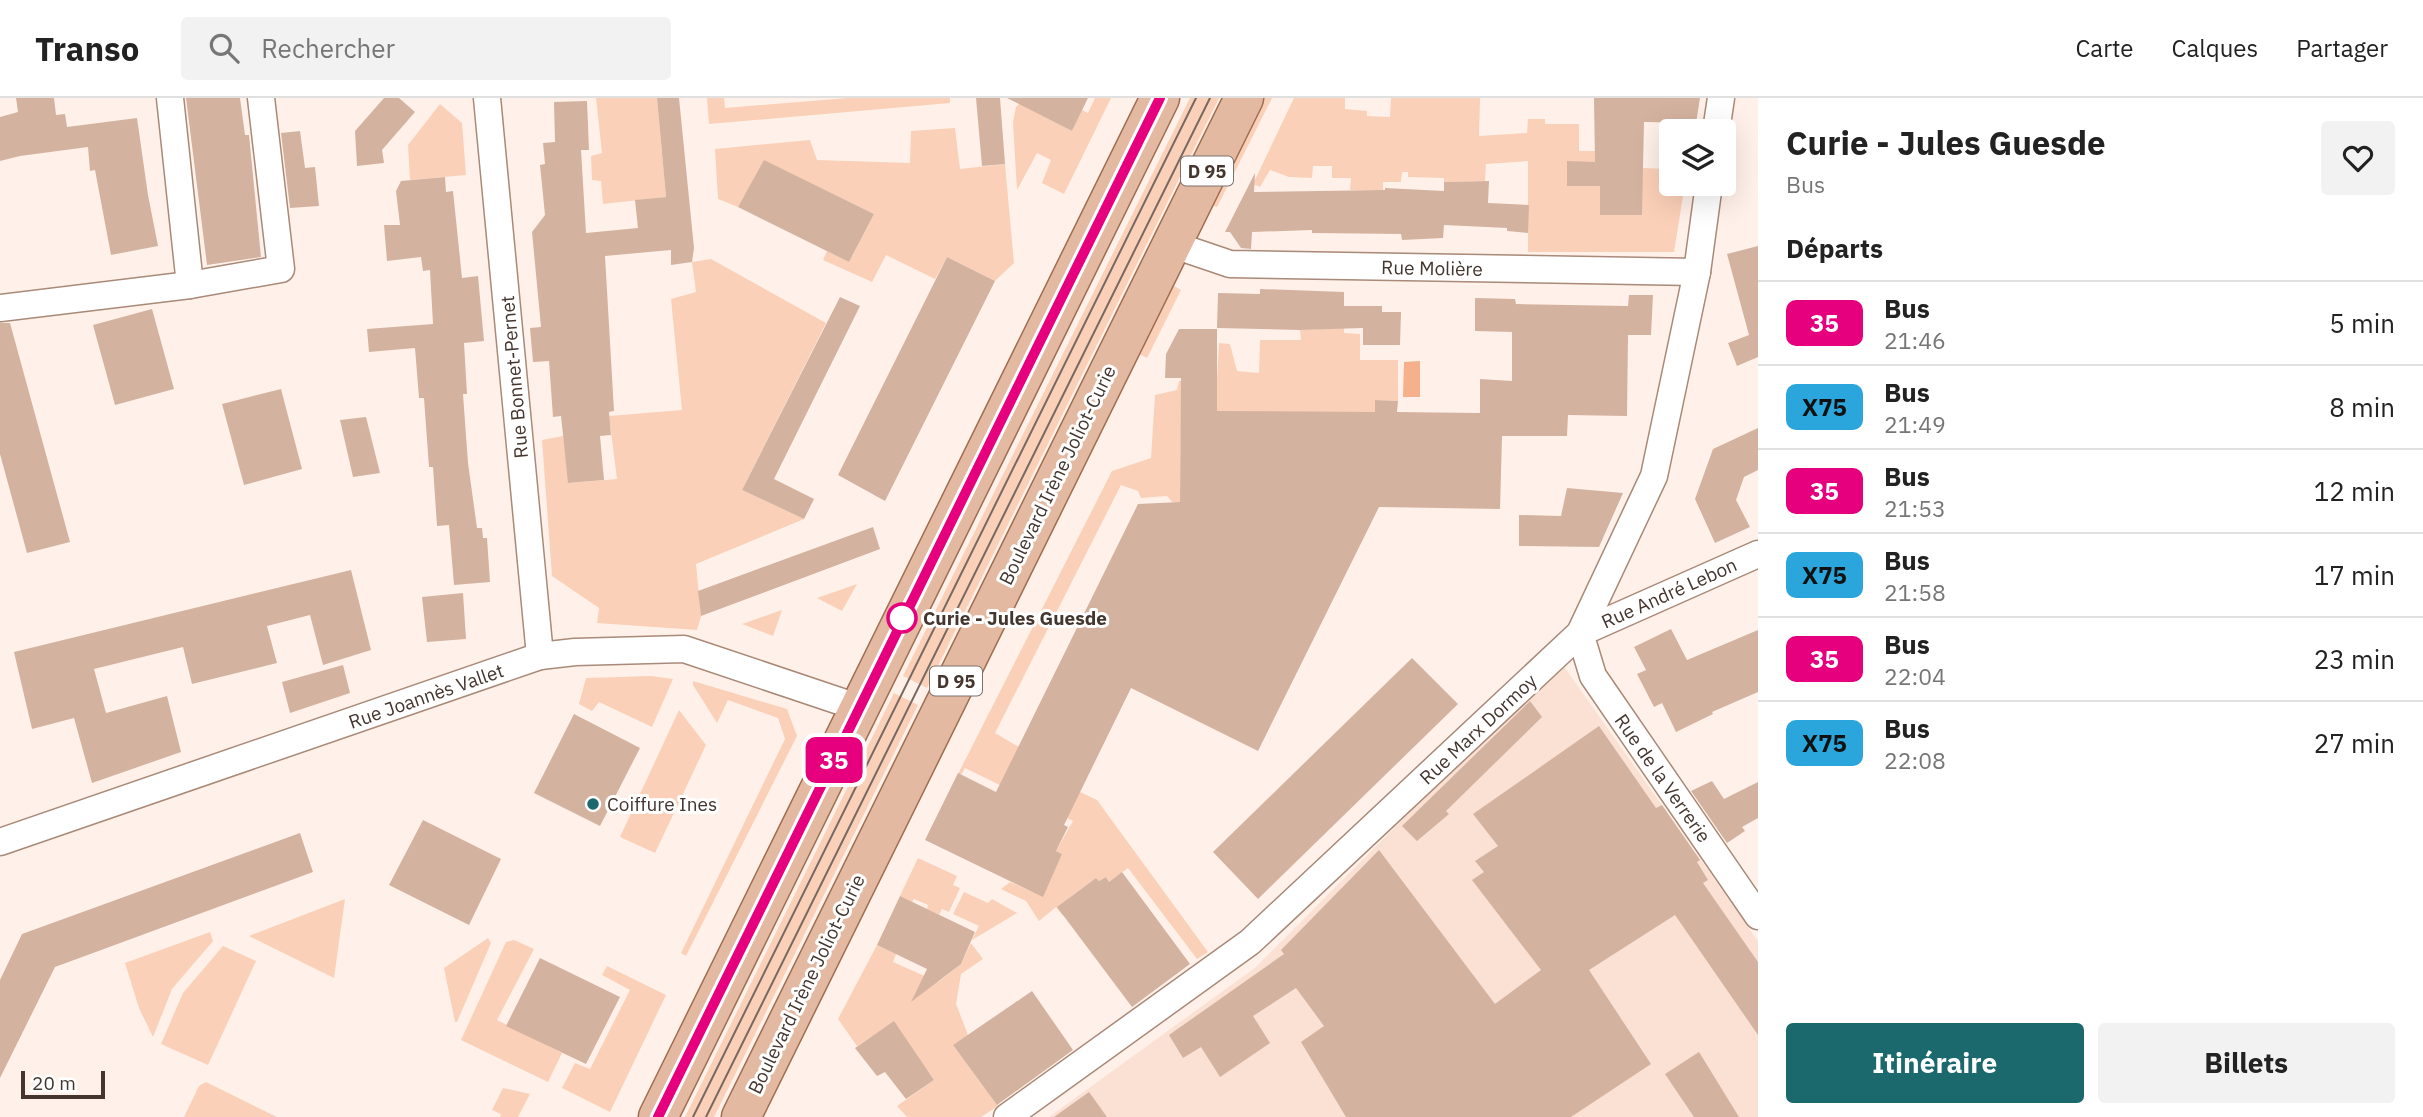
<!DOCTYPE html>
<html lang="fr">
<meta charset="utf-8">
<style>
:root{--surface:#fff;--page:#f2f2f2;--text:#222;--muted:#767676;--line:#e0e0e0;--accent:#1b696d}
body{margin:0;font-family:"IBM Plex Sans",sans-serif;background:var(--page);color:var(--text);height:100vh;display:flex;flex-direction:column;font-size:26px;white-space:nowrap}
*{box-sizing:border-box;margin:0}
p{font-size:23px;color:var(--muted)}
.icon{flex:none;width:38px;height:38px;fill:none;stroke:currentColor;stroke-width:2;stroke-linecap:round;stroke-linejoin:round}
.map{position:relative;flex:1;overflow:hidden}
.panel{display:flex;flex-direction:column;background:var(--surface);width:665px}
.panel>*{flex:none}
.badge{padding:0 14px;border-radius:10px;font-size:24px;line-height:46px}
.buttons{position:absolute;left:1659px;top:21px;display:grid;gap:14px}
.buttons a{display:grid;place-items:center;width:77px;height:77px;border-radius:7px;background:var(--surface);box-shadow:0 7px 28px #0002;font-size:35px}
.scale{position:absolute;left:21px;bottom:18px;width:84px;box-sizing:border-box;padding-left:7px;border:4px solid #44362f;border-top:0;font-size:19px;line-height:24px;white-space:nowrap;color:#44362f;-webkit-text-stroke:5px #fff;paint-order:stroke}
.map>.badge{position:absolute;translate:-50% -50%;box-shadow:0 0 0 4px #fff}
h2{padding:0 28px;font-size:26px;line-height:63px}
.round{display:grid;place-items:center;flex:none;width:74px;height:74px;border-radius:7px;background:var(--page)}
.overview{display:flex;align-items:center;justify-content:space-between;height:119px;padding:0 28px}
h1{font-size:33px;font-weight:800;line-height:52px}
.primary-button{display:flex;gap:14px;margin-top:auto;padding:14px 28px}
.primary-button a{flex:1;height:80px;border-radius:7px;background:var(--accent);color:#fff;font-size:28px;font-weight:800;line-height:80px;text-align:center}
.primary-button a+a{background:var(--page);color:var(--text)}
ul{padding:0;list-style:none}
li{display:flex;align-items:center;gap:21px;height:84px;padding:0 28px;border-top:2px solid var(--line)}
li div{flex:1}
li b{display:block;font-size:26px}
li em{font-style:normal}
li .badge{min-width:77px;font-weight:700;text-align:center}
header{display:flex;align-items:center;gap:42px;box-sizing:border-box;height:98px;padding:0 35px;background:var(--surface);border-bottom:2px solid var(--line)}
header strong{font-size:33px}
nav{display:flex;gap:38px;margin-inline-start:auto;font-size:24px}
.search{width:490px;height:63px;background:var(--page);display:flex;align-items:center;gap:18px;box-sizing:border-box;padding:0 24px;border-radius:7px;color:var(--muted);font-size:26px}
main{display:flex;flex:1;min-height:0}
.map>svg:first-child{display:block}
.built{fill:#fae1d3}
.green{fill:#fbd0b8}
.water{fill:#f4b18b}
.building{fill:#d4b2a0}
.lines{fill:none;stroke-linecap:round;stroke-linejoin:round}
.minor-casing{stroke:#a98978;stroke-width:29}
.primary-casing{stroke:#a06d51;stroke-width:41}
.minor{stroke:#fff;stroke-width:26}
.primary{stroke:#e3b9a1;stroke-width:38}
.tram{stroke:#776962;stroke-width:2}
.line-casing{stroke:#fff;stroke-width:16}
.line{stroke:#e6007e;stroke-width:10}
.stop-dot{fill:#fff;stroke:#e6007e;stroke-width:3.5}
.poi-dot{fill:#1b696d;stroke:#fff;stroke-width:2.5}
.labels{text-anchor:middle;dominant-baseline:central;stroke-width:6;stroke-linejoin:round;paint-order:stroke}
.shield{fill:#fff;stroke:#7c726d;stroke-width:2}
.shield-label{font-size:18px;font-weight:bold;fill:#44362f}
.street-label{font-size:19px;fill:#44362f;stroke:#fff}
.stop-label{font-size:19px;font-weight:bold;fill:#44362f;stroke:#fff;text-anchor:start}
.poi-label{font-size:19px;fill:#44362f;stroke:#fff;text-anchor:start}
</style>
<header>
<strong>Transo</strong>
<div class="search"><svg class="icon" aria-label="search" viewBox="0 0 24 24"><circle cx="10" cy="10" r="6"/><path d="M15 15l6 6"/></svg>Rechercher</div>
<nav><a>Carte</a><a>Calques</a><a>Partager</a></nav>
</header>
<main>
<div class="map">
<svg width="1758" height="1019" viewBox="0 0 1758 1019">
<rect width="100%" height="100%" fill="#fff1e9"/>
<polygon class="built" points="1560,563 1758,843 1758,1019 1049,1019 1256,869"/>
<g class="green">
<polygon points="596,0 657,0 666,99 603,106 601,83 592,82 591,58 602,55"/>
<polygon points="707,0 724,0 725,10 848,0 950,0 950,5 709,26"/>
<polygon points="1025,0 1026,9 1072,33 1082,12 1088,15 1095,0 1111,0 1064,96 1042,85 1051,62 1037,55 1017,92 1013,24 1016,9"/>
<polygon points="1190,0 1219,0 927,590 903,578"/>
<polygon points="1258,0 1272,0 1217,109 1207,104"/>
<polygon points="1294,0 1345,0 1345,11 1367,13 1367,18 1390,19 1391,0 1480,0 1479,38 1527,35 1528,21 1545,21 1545,26 1579,26 1579,53 1595,53 1595,64 1568,88 1596,88 1643,70 1671,71 1671,86 1685,86 1674,154 1528,154 1528,63 1486,66 1485,83 1444,84 1444,80 1408,79 1408,74 1402,74 1401,84 1383,84 1383,93 1350,92 1351,80 1332,80 1332,68 1313,68 1312,80 1289,79 1270,72 1260,89 1253,86"/>
<polygon points="440,6 462,25 466,77 410,82 408,47"/>
<polygon points="955,30 960,71 1005,66 1014,165 995,183 947,159 935,181 886,157 872,184 823,162 827,153 849,164 874,116 765,63 738,109 718,101 715,51 810,42 817,62 910,65 911,33"/>
<polygon points="711,161 826,225 742,392 804,421 696,466 701,518 697,532 597,525 599,510 552,478 542,342 563,338 569,385 617,381 609,318 682,312 671,201 696,194 692,164"/>
<polygon points="1174,188 1181,192 1147,260 1139,256"/>
<polygon points="1344,230 1344,235 1360,236 1360,262 1398,262 1398,303 1375,302 1375,314 1181,314 1180,404 1172,404 1167,398 1141,400 1138,393 1121,387 995,635 1019,649 1080,694 1097,702 1208,854 1197,861 1128,770 1109,784 1106,779 1099,783 1096,780 1069,800 1075,809 1063,818 1056,809 1039,823 1026,803 1001,791 1010,784 1033,794 1043,771 1059,761 1062,756 1056,753 1073,723 965,670 961,677 958,676 1112,373 1151,360 1155,297 1177,292 1179,283 1217,282 1219,245 1230,246 1237,273 1259,275 1260,242 1301,242 1300,232"/>
<polygon points="857,486 842,513 817,500"/>
<polygon points="782,512 773,538 742,526"/>
<polygon points="651,578 673,581 652,629 599,604 592,613 579,606 586,580"/>
<polygon points="693,583 787,611 797,638 686,858 681,855 785,641 778,620 728,602 717,625 693,587"/>
<polygon points="894,595 918,607 714,1019 685,1019"/>
<polygon points="679,612 706,647 655,755 620,739"/>
<polygon points="918,760 957,778 953,787 960,790 949,814 942,811 939,817 927,811 928,807 914,801 912,804 900,798"/>
<polygon points="964,794 988,805 992,801 1017,815 972,842 979,828 953,816"/>
<polygon points="345,801 334,880 249,838"/>
<polygon points="210,834 213,843 172,891 153,939 139,910 125,865"/>
<polygon points="488,840 491,845 457,924 455,924 444,870"/>
<polygon points="514,842 534,851 497,922 562,955 548,984 461,942 506,844"/>
<polygon points="971,845 983,861 961,876 956,906 968,937 953,947 998,1008 981,1019 907,1019 897,1008 934,982 894,924 857,948 838,921 877,847 896,856 893,864 938,884 961,866"/>
<polygon points="223,848 256,863 208,967 161,946 183,895"/>
<polygon points="607,868 666,897 610,1014 562,990 575,965 590,971 630,892 602,877"/>
<polygon points="206,984 277,1019 184,1019 199,988"/>
<polygon points="503,990 530,996 518,1019 500,1019 501,1016 492,1012"/>
</g>
<polygon class="water" points="1420,263 1420,299 1403,299 1404,264"/>
<g class="building">
<polygon points="16,0 54,0 56,17 65,16 67,29 137,20 148,97 158,148 111,157 95,72 90,73 88,49 20,58 0,63 0,19 18,14"/>
<polygon points="186,0 240,0 245,37 249,37 261,159 207,167"/>
<polygon points="384,0 399,0 415,14 382,52 384,65 357,68 355,33"/>
<polygon points="657,0 679,0 694,150 692,164 671,167 671,152 605,158 614,313 609,314 611,337 600,338 604,382 568,385 561,318 553,319 549,263 533,264 530,230 541,229 532,134 545,117 540,67 545,66 543,45 555,44 554,4 587,3 589,52 581,52 586,135 638,130 635,102 666,99"/>
<polygon points="976,0 1000,0 1005,66 982,68"/>
<polygon points="1007,0 1088,0 1072,33"/>
<polygon points="1594,0 1700,0 1696,25 1644,24 1642,117 1600,117 1600,88 1567,88 1567,63 1595,64"/>
<polygon points="300,33 305,70 315,69 319,108 290,110 281,35"/>
<polygon points="764,62 874,116 849,164 738,109"/>
<polygon points="1255,75 1254,94 1385,92 1385,90 1444,93 1444,84 1489,83 1488,105 1529,107 1528,135 1507,133 1507,130 1444,127 1443,140 1402,142 1401,136 1312,135 1312,132 1252,134 1251,151 1241,150 1230,134 1225,134"/>
<polygon points="445,79 446,94 453,93 462,180 478,178 484,243 464,245 467,296 463,296 468,365 477,430 482,430 483,440 487,440 490,484 454,487 449,427 437,428 433,369 429,369 424,300 419,300 415,250 369,254 367,231 433,226 430,172 423,173 421,159 387,163 384,127 400,127 396,93 401,83"/>
<polygon points="1758,148 1758,259 1737,268 1728,245 1749,237 1727,156"/>
<polygon points="947,159 995,183 885,403 838,377"/>
<polygon points="1260,191 1344,194 1344,208 1382,208 1382,214 1401,214 1400,247 1363,247 1363,230 1300,232 1217,230 1218,195 1260,196"/>
<polygon points="1629,197 1653,197 1651,237 1628,237 1627,318 1568,317 1567,338 1502,338 1500,411 1379,409 1258,653 1131,590 1064,727 1068,729 1056,753 1062,756 1043,799 925,742 958,675 996,694 1138,406 1180,404 1181,280 1165,280 1166,256 1179,231 1217,231 1217,313 1375,314 1375,302 1398,303 1397,314 1480,315 1480,281 1512,283 1512,234 1475,233 1475,200 1515,201 1516,206 1628,208"/>
<polygon points="840,199 860,208 774,381 814,401 804,421 742,392"/>
<polygon points="152,211 174,291 115,307 93,227"/>
<polygon points="0,225 10,225 70,444 27,455 0,356"/>
<polygon points="281,291 302,371 244,387 222,306"/>
<polygon points="366,319 380,375 353,379 340,322"/>
<polygon points="1758,330 1758,372 1744,379 1736,402 1750,429 1715,445 1695,401 1713,351"/>
<polygon points="1567,390 1623,395 1599,449 1519,448 1519,417 1561,418"/>
<polygon points="873,429 880,451 701,518 698,493"/>
<polygon points="351,472 371,552 323,567 310,517 267,528 277,565 192,586 183,549 94,571 106,615 167,598 181,654 92,685 74,620 32,631 14,554"/>
<polygon points="463,495 466,541 427,544 422,499"/>
<polygon points="1671,531 1687,562 1758,532 1758,594 1712,614 1713,616 1676,634 1662,605 1654,609 1637,576 1646,572 1634,549"/>
<polygon points="1412,560 1458,606 1258,801 1213,754"/>
<polygon points="343,567 350,595 290,615 282,584"/>
<polygon points="1530,603 1542,619 1446,713 1449,716 1417,743 1402,728"/>
<polygon points="574,616 640,650 600,728 534,695"/>
<polygon points="1599,628 1656,710 1662,707 1700,762 1697,764 1708,782 1703,785 1758,864 1758,937 1675,817 1589,872 1651,966 1571,1019 1346,1019 1301,944 1324,928 1296,890 1253,918 1270,945 1220,979 1201,949 1183,960 1169,937 1284,856 1281,852 1379,752 1495,906 1541,872 1472,782 1484,774 1475,763 1498,748 1473,716"/>
<polygon points="1712,683 1724,701 1758,684 1758,720 1742,729 1745,733 1727,745 1691,693"/>
<polygon points="423,722 501,761 469,827 389,787"/>
<polygon points="300,735 313,774 55,869 0,980 0,882 22,836"/>
<polygon points="1122,774 1190,866 1132,909 1057,809 1096,780 1099,783 1106,779 1109,784"/>
<polygon points="900,798 975,834 961,866 911,904 927,871 877,847"/>
<polygon points="540,860 620,899 586,966 506,928"/>
<polygon points="1032,893 1073,952 997,1007 953,947"/>
<polygon points="894,923 934,982 906,1001 885,974 877,978 855,950"/>
<polygon points="1699,954 1739,1019 1694,1019 1665,976"/>
<polygon points="1089,994 1107,1019 1054,1019"/>
</g>
<g class="lines">
<defs>
<g id="minor">
<polyline points="487,0 540,558"/>
<polyline points="1716,33 1721,0"/>
<polyline points="1171,146 1230,166 1697,174"/>
<polyline points="190,187 281,171 261,0"/>
<polyline points="0,210 190,187 170,0"/>
<polyline points="1758,456 1580,535 1593,578 1758,818"/>
<polyline points="0,744 540,558 575,554 684,551 860,610"/>
<polyline points="1007,1019 1250,844 1580,535 1654,378 1697,174 1709,86"/>
</g>
<g id="primary">
<polyline points="658,1019 1160,0"/>
<polyline points="741,1019 1244,0"/>
</g>
</defs>
<use href="#minor" class="minor-casing"/>
<use href="#primary" class="primary-casing"/>
<use href="#minor" class="minor"/>
<use href="#primary" class="primary"/>
<g class="tram">
<polyline points="693,1019 1196,0"/>
<polyline points="706,1019 1210,0"/>
</g>
</g>
<g class="lines">
<defs>
<polyline id="line" points="658,1019 1160,0"/>
</defs>
<use href="#line" class="line-casing"/>
<use href="#line" class="line"/>
</g>
<circle class="stop-dot" cx="902" cy="520" r="14"/>
<circle class="poi-dot" cx="593" cy="706" r="7"/>
<g class="labels">
<g class="shield">
<rect x="1181" y="58.5" width="52" height="29" rx="5"/>
<rect x="930" y="568.5" width="52" height="29" rx="5"/>
</g>
<g class="shield-label">
<text x="1207" y="73">D 95</text>
<text x="956" y="583">D 95</text>
</g>
<g class="street-label">
<text transform="translate(1432 170) rotate(1)">Rue Molière</text>
<text transform="translate(514 279) rotate(-95)">Rue Bonnet-Pernet</text>
<text transform="translate(1057 377) rotate(-64)">Boulevard Irène Joliot-Curie</text>
<text transform="translate(1669 495) rotate(-24)">Rue André Lebon</text>
<text transform="translate(426 598) rotate(-19)">Rue Joannès Vallet</text>
<text transform="translate(1478 631) rotate(-43)">Rue Marx Dormoy</text>
<text transform="translate(1663 680) rotate(55)">Rue de la Verrerie</text>
<text transform="translate(806 886) rotate(-64)">Boulevard Irène Joliot-Curie</text>
</g>
<g class="stop-label">
<text x="923" y="520">Curie - Jules Guesde</text>
</g>
<g class="poi-label">
<text x="607" y="706">Coiffure Ines</text>
</g>
</g>
</svg>
<div class="buttons">
<a><svg class="icon" aria-label="layers" viewBox="0 0 24 24"><path d="M12 4l9 5-9 5-9-5zM3 14l9 5 9-5"/></svg></a>
</div>
<div class="scale">20 m</div>
<b class="badge" style="left:834px;top:662px;background:#e6007e;color:#fff">35</b>
</div>
<section class="panel">
<div class="overview"><div><h1>Curie - Jules Guesde</h1><p>Bus</p></div><a class="round"><svg class="icon" aria-label="heart" viewBox="0 0 24 24"><path d="M12 20l-8-8c-3-5 5-10 8-4 3-6 11-1 8 4z"/></svg></a></div>
<h2>Départs</h2>
<ul>
<li><span class="badge" style="background:#e6007e;color:#fff">35</span><div><b>Bus</b><p>21:46</p></div><em>5 min</em></li>
<li><span class="badge" style="background:#2aa6dd;color:#111">X75</span><div><b>Bus</b><p>21:49</p></div><em>8 min</em></li>
<li><span class="badge" style="background:#e6007e;color:#fff">35</span><div><b>Bus</b><p>21:53</p></div><em>12 min</em></li>
<li><span class="badge" style="background:#2aa6dd;color:#111">X75</span><div><b>Bus</b><p>21:58</p></div><em>17 min</em></li>
<li><span class="badge" style="background:#e6007e;color:#fff">35</span><div><b>Bus</b><p>22:04</p></div><em>23 min</em></li>
<li><span class="badge" style="background:#2aa6dd;color:#111">X75</span><div><b>Bus</b><p>22:08</p></div><em>27 min</em></li>
</ul>
<div class="primary-button"><a>Itinéraire</a><a>Billets</a></div>
</section>
</main>
